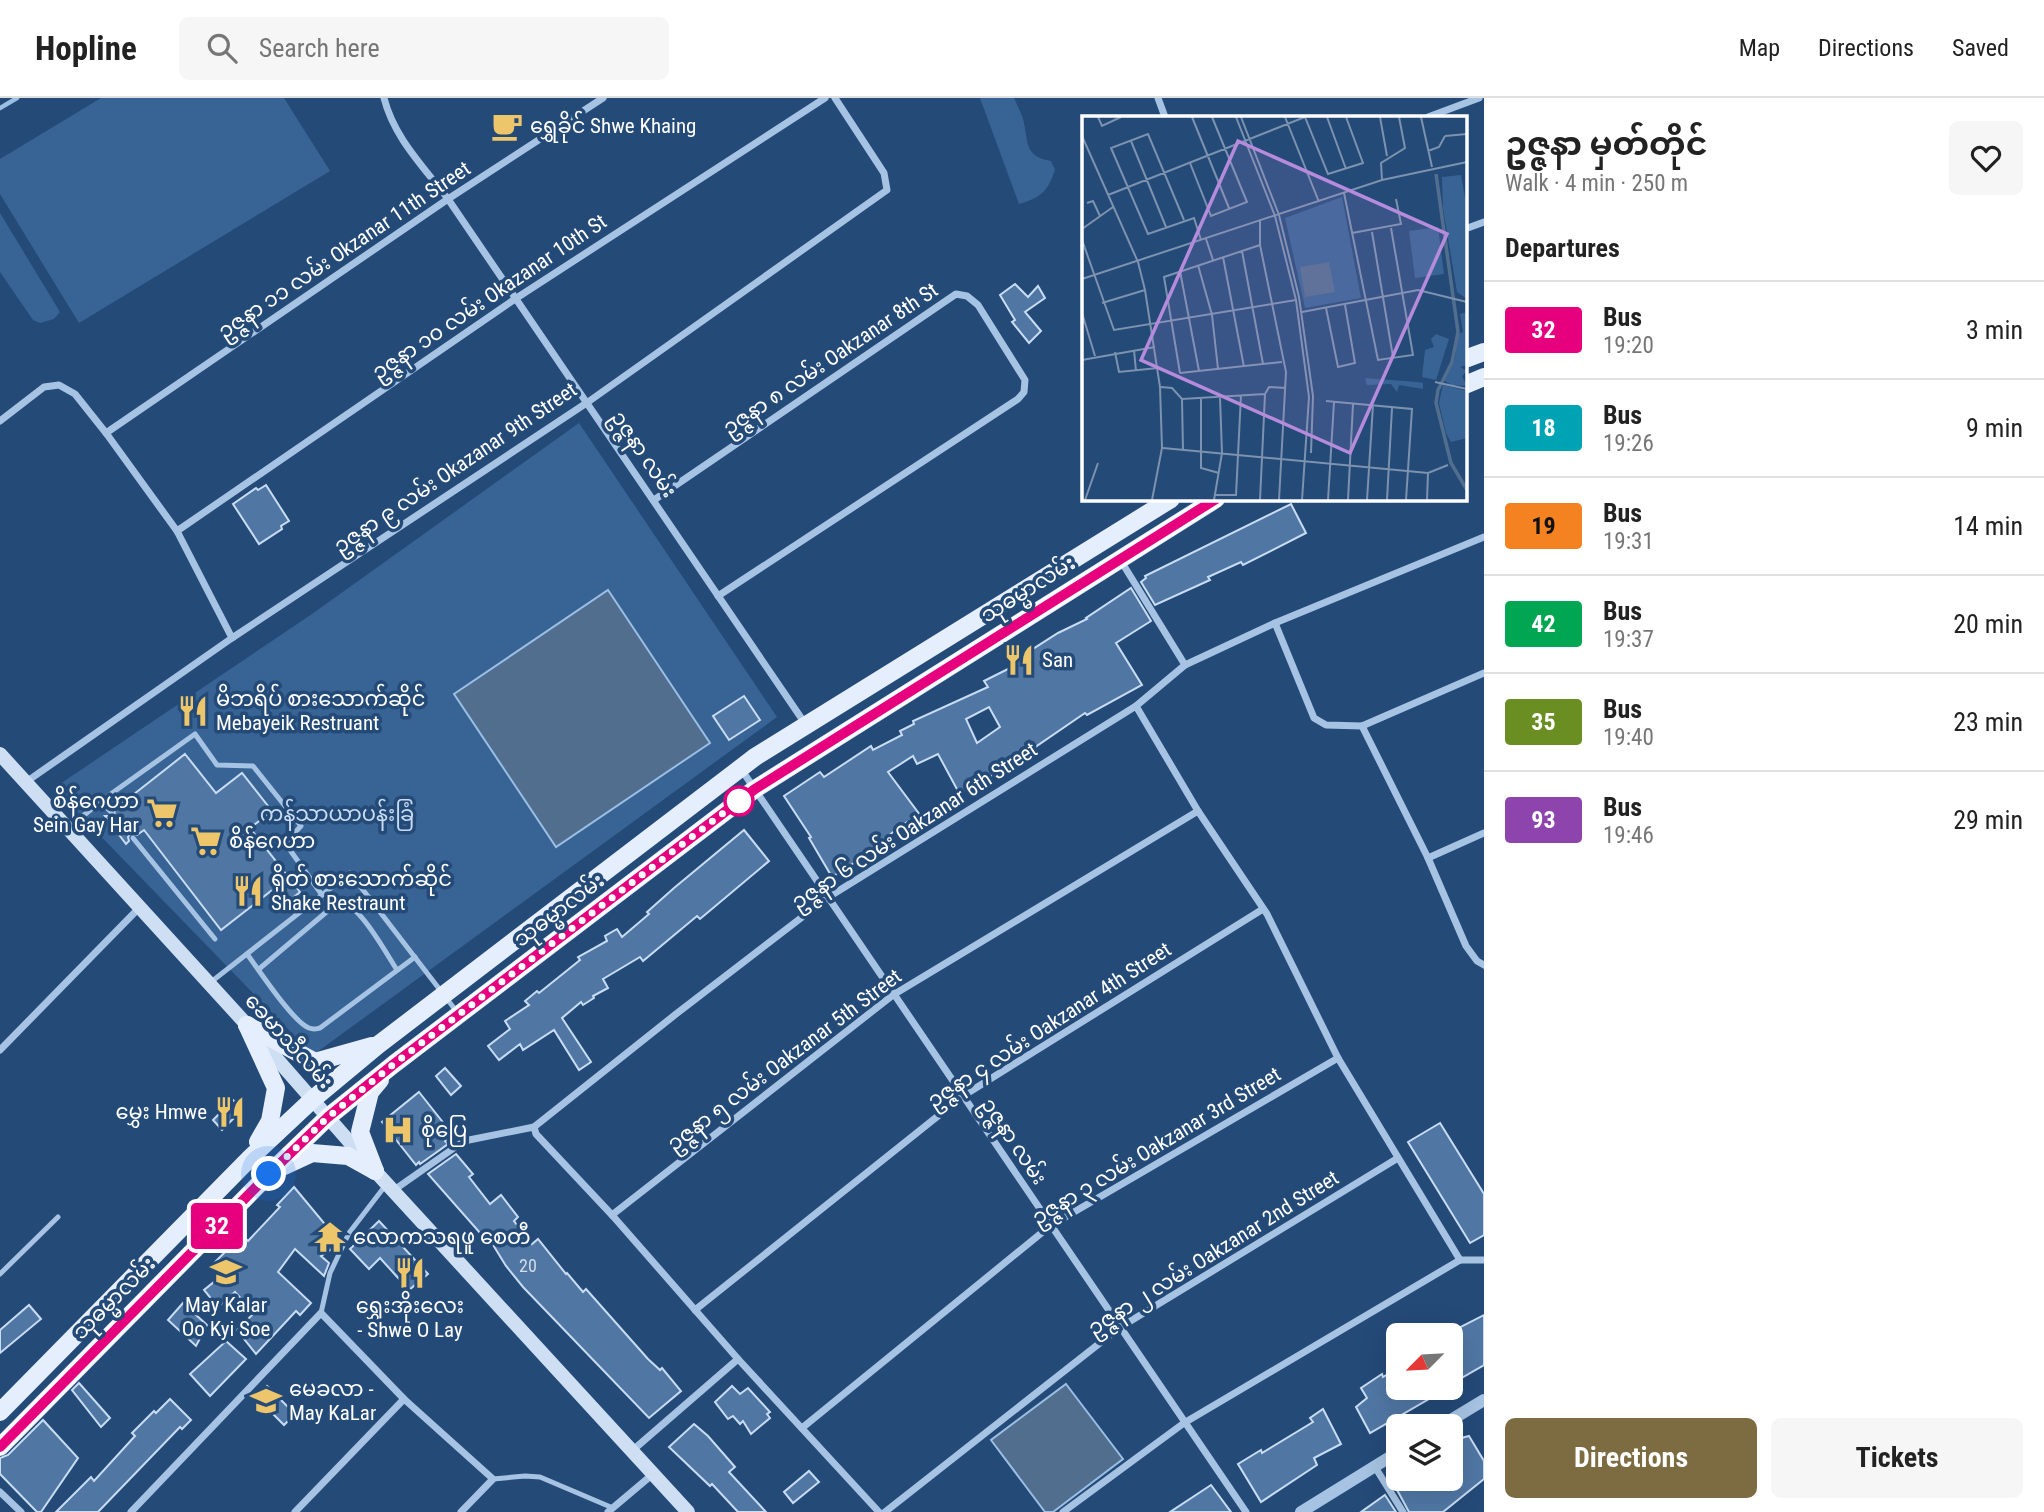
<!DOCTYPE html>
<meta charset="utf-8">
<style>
:root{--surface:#fff;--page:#f6f6f6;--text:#222;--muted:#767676;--line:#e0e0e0;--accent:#7d6b42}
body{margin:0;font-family:"Roboto Condensed","Noto Sans Myanmar",sans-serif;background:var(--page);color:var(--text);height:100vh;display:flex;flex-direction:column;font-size:26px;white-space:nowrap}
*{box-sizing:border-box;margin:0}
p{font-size:23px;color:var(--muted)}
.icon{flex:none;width:38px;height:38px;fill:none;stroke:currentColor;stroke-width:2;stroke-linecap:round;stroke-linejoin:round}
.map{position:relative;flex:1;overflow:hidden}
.panel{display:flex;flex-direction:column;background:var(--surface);width:560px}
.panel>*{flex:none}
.badge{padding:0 14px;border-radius:5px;font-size:24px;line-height:46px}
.needle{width:46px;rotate:246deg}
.controls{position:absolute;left:1386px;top:1225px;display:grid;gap:14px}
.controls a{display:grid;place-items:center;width:77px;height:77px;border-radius:10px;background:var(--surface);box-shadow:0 7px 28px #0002;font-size:35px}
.you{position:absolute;width:35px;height:35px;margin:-18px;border:5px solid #fff;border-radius:50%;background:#1a73e8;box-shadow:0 0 0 10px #1a73e833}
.map>.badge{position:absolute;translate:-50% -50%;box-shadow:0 0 0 4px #fff}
h2{padding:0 21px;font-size:26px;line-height:63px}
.round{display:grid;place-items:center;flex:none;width:74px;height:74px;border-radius:10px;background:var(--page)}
.overview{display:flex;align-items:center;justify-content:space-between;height:119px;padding:0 21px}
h1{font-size:33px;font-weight:700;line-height:52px}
.action{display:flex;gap:14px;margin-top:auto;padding:14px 21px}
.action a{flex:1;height:80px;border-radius:10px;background:var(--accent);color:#fff;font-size:28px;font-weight:700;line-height:80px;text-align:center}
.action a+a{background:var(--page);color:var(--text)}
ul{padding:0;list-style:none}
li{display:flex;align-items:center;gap:21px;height:98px;padding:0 21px;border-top:2px solid var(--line)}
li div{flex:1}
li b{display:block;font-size:26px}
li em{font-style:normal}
li .badge{min-width:77px;font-weight:700;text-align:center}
header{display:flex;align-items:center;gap:42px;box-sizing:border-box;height:98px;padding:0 35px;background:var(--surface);border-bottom:2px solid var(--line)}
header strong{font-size:33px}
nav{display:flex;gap:38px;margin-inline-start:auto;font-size:24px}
.search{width:490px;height:63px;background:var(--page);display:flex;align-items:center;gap:18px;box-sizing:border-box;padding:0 24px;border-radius:10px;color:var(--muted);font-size:26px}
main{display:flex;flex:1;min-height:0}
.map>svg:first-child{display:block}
.green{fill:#386495}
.water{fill:#526e8f;stroke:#9abee4;stroke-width:2}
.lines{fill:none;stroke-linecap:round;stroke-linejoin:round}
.stream{stroke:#9abee4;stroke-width:4.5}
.building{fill:#5077a4;stroke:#c8dcf3;stroke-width:2;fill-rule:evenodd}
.service{stroke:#a6c3e3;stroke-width:5}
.minor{stroke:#a6c3e3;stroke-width:7}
.tertiary{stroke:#a6c3e3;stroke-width:12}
.secondary{stroke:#cfdff3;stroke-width:14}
.primary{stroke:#e5eefc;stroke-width:18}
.line-casing{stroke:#fff;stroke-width:16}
.line{stroke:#e6007e;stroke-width:10}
.walk{stroke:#fff;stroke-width:7;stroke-dasharray:0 12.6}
.stop-dot{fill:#fff;stroke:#e6007e;stroke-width:3.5}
.labels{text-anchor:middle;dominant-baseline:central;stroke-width:7;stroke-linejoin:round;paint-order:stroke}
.number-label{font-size:18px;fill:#d3dde8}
.poi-label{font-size:21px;fill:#fff;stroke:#244a78;text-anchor:start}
.street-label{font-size:21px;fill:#fff;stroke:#244a78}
.park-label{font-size:21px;fill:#c8dcf3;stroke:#244a78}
.inset-river{fill:none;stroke:#526e8f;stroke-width:3.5}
.inset-road{fill:none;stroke:#7c92ae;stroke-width:2}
.view{fill:#b68bdc;fill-opacity:0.15;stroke:#b68bdc;stroke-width:3.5}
.inset-edge{fill:none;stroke:#fff;stroke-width:3.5}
</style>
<header>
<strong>Hopline</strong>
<div class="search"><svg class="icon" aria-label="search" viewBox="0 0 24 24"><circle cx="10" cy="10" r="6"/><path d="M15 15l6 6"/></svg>Search here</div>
<nav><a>Map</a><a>Directions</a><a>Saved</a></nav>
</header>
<main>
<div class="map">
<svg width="1484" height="1414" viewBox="0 0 1484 1414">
<rect width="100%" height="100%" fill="#244a78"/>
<g class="green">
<polygon points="101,0 284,0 330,73 79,225 0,96 0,61"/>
<path d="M980,0H1014C1017,7 1021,14 1023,21C1029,44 1023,58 1051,63L1055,72C1047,94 1042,99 1019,106Z"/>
<polygon points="0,115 60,214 54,221 40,225 33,222 0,174"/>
<polygon points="579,325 777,619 313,957 54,690 312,516"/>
</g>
<g class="water">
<polygon points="608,492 710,645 556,749 454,596"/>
<polygon points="1066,1286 1123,1361 1053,1414 1045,1414 991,1342"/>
</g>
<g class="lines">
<polyline class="stream" points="0,10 17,0"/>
</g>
<g class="building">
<polygon points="1015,186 1028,199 1038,188 1045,200 1025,214 1041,233 1029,245 1012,224 1015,222 1000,197"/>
<polygon points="266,387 289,423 281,428 282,431 259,446 233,406 256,390 258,392"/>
<polygon points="1291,406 1306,435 1243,467 1241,464 1208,479 1210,482 1155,507 1141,484 1146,480 1145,478"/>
<path d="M1131,490L1151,523L1116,545L1142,587L1087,617L1085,615L996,676L959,695L938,656L917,666L913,658L888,674L923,721L911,729L907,724L856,761L857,763L832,779L809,740L811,739L784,698L820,674L824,679L871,648L873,652L902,637L900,633L914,626L913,623L988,589L984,583L1016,567L1014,563L1058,535L1087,521L1086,520ZM989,609L1000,629L977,645L966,621Z"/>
<polygon points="744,598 760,622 729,642 713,618"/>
<polygon points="185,656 216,695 242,675 272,713 250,730 300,794 283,808 271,793 221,832 144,732 137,737 130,736 128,739 129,743 126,746 105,718 114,718 115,711"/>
<polygon points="744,732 769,763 700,821 697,818 643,863 640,859 603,881 608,890 593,898 594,900 583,907 581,904 562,920 591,964 579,972 554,932 523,952 520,946 499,962 488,948 510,931 505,923 529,907 525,903 537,893 539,895 580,862 578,859 607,843 605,838 617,831 622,839 649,816 647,814 674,790"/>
<polygon points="445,970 461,988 451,997 436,978"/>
<polygon points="419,994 453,1037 445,1043 448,1046 420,1066 419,1064 416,1067 382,1024"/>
<polygon points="233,1002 243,1011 222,1032 213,1022"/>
<polygon points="1440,1025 1484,1096 1484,1137 1470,1145 1408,1044"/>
<polygon points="456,1056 473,1076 469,1079 490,1106 501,1097 518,1119 514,1123 532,1146 538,1141 566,1176 567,1175 583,1194 586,1191 648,1261 660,1272 662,1270 681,1293 649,1320 523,1189 506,1168 490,1142 488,1144 428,1076"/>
<polygon points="294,1089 328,1130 336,1133 340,1141 338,1147 321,1158 329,1165 324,1178 295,1151 278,1174 311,1205 300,1217 296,1213 256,1256 237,1232 254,1215 235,1194 218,1209 204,1192 220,1179 211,1168 242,1137 248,1143 280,1109 277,1107"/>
<polygon points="379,1123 428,1176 409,1192 380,1160 369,1171 350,1151"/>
<polygon points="183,1205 207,1227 196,1248 168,1222"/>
<polygon points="29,1207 41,1221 0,1255 0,1232"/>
<polygon points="1484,1217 1484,1267 1451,1286 1451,1237 1445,1237"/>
<polygon points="226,1243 246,1261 210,1298 190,1276"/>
<polygon points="1398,1270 1398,1290 1448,1290 1370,1335 1356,1309 1367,1300 1361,1290 1382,1276 1383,1279"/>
<polygon points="79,1285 110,1320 101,1329 72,1292"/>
<polygon points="267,1288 295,1316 284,1327 256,1299"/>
<polygon points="732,1288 740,1296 748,1290 770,1314 767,1316 770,1320 751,1336 743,1323 740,1326 733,1318 728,1321 715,1304"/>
<polygon points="170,1301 191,1322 182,1331 180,1329 98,1414 56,1414 91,1379 94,1383 135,1338 132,1335 154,1313 156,1315"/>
<polygon points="1323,1311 1341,1346 1314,1360 1317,1367 1261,1404 1238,1366 1261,1352 1262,1355 1313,1324 1310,1320"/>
<polygon points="43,1322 78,1360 41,1414 37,1414 0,1376 0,1360 8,1357"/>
<polygon points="694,1326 708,1338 735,1369 729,1374 766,1414 738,1414 712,1386 710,1388 669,1349"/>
<polygon points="1469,1338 1484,1363 1484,1381 1443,1414 1409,1414 1396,1390 1410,1381 1451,1381 1451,1359 1461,1355 1454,1342"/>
<polygon points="809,1373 819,1384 793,1405 784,1394"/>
<polygon points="1211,1387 1231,1414 1170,1414"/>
<polygon points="1385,1397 1396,1414 1361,1414"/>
</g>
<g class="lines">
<g class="service">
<polyline points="101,703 111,714"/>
<polyline points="70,729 101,703 195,636 217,667 253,668 301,728 285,745 322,797"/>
<polyline points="133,740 215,841"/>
<path d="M247,856C259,872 293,924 309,930C314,932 315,931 320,930L415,859"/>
<path d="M259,871L330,811C335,808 340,806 346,807C361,810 388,858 397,872"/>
<polyline points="211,884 350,775 457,914"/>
<polyline points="0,1176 58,1119"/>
<polyline points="321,1215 330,1175 349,1135 385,1088"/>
<polyline points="493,1381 525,1378 540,1379 613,1410"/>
</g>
<g class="minor">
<path d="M384,0C394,40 424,69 448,101L806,627"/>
<polyline points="1158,0 1165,19"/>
<polyline points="1428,19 1479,0"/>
<polyline points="1465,131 1484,124"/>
<polyline points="0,323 44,289 59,287 75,296 106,335 177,433 232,540"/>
<polyline points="106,335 448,101 603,0"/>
<polyline points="654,402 956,196 967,198 978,207 1025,282 1024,294 1018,301 718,498"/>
<polyline points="177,433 515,201 825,0"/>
<polyline points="1121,463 1185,567"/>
<polyline points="1275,525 1314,620 1326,627 1362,628 1484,575"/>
<polyline points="1136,608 1198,713 1267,816 1338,960 1460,1162"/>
<polyline points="1362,628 1428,760 1466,848 1477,863 1484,867"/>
<polyline points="741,671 1246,1414"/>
<polyline points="26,684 232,540 588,304 887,92 884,75 835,0"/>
<polyline points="1428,760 1484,735"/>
<polyline points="0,952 140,809"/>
<polyline points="534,1029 676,916 827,800 1136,608 1185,567 1275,525 1484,439"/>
<polyline points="534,1029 536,1036 612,1117 738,1261 879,1414"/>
<polyline points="394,1092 464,1043 534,1029"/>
<polyline points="612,1117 893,897 1198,713"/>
<polyline points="1460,1162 1484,1162"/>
<polyline points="695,1212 963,998 1263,811"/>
<polyline points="802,1330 1050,1128 1338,960"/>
<polyline points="633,1352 738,1261"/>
<polyline points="1375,1369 1403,1414"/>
<polyline points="0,1394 21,1414"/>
<polyline points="131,1414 321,1215 404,1301 493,1381 461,1414"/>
<polyline points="295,1414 404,1301"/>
<polyline points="608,1414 653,1376"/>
<polyline points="885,1414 1119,1230 1398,1060"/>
<polyline points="1063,1414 1184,1325 1460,1162"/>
</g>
<g class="tertiary">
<polyline points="1441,1328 1484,1302"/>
<polyline points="1301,1414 1398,1354"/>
</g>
<polyline class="secondary" points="0,656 247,927 375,1073 688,1414"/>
<g class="primary">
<polyline points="1465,261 1484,254"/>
<polyline points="1465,287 1484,279"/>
<polyline points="247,927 276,990 270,1023 258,1044"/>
<polyline points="247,927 315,964 372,948"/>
<polyline points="284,1068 312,1055 348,1058 375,1073"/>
<polyline points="375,1073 360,1034 370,994 380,982"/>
<polyline points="0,1314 250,1060 313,1001 378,947 755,659 1171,401"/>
<polyline points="0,1349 269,1076 328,1019 394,966 755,691 1216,401"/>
</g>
</g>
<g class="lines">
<defs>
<polyline id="line" points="0,1349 269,1076 328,1019 394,966 755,691 1216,401"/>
</defs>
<use href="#line" class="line-casing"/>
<use href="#line" class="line"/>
<polyline class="walk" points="269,1076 328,1019 394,966 739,703"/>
</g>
<defs>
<symbol id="cafe-bare" viewBox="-9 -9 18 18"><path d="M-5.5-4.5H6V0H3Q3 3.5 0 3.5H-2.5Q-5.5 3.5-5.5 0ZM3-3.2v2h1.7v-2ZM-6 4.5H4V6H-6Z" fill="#edc56a" stroke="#244a78" stroke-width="2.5" paint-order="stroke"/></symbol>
<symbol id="restaurant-bare" viewBox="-9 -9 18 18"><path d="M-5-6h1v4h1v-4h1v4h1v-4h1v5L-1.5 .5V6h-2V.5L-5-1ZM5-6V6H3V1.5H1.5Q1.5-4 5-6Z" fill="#edc56a" stroke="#244a78" stroke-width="2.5" paint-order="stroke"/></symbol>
<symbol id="supermarket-bare" viewBox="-9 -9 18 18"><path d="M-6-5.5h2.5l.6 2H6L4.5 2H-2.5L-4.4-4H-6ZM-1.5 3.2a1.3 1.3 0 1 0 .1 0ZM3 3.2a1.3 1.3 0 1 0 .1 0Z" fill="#edc56a" stroke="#244a78" stroke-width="2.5" paint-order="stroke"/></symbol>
<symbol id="hospital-bare" viewBox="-9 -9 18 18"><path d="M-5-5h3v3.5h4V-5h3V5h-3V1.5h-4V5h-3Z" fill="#edc56a" stroke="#244a78" stroke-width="2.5" paint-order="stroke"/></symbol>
<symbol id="temple-bare" viewBox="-9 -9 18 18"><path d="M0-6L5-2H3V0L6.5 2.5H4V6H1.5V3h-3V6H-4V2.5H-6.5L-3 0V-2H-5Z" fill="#edc56a" stroke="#244a78" stroke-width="2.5" paint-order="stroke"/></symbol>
<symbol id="school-bare" viewBox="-9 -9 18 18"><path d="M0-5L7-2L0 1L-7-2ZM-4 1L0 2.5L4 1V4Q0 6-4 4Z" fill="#edc56a" stroke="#244a78" stroke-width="2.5" paint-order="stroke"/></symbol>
</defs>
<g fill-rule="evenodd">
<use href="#cafe-bare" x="485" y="6" width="44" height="44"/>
<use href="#restaurant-bare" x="997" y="540" width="44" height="44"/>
<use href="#restaurant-bare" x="171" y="591" width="44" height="44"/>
<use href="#supermarket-bare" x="140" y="693" width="44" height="44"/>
<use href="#supermarket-bare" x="184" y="721" width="44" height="44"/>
<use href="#restaurant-bare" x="226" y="771" width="44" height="44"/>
<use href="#restaurant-bare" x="208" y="992" width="44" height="44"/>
<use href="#hospital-bare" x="376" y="1010" width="44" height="44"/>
<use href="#temple-bare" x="308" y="1117" width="44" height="44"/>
<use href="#school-bare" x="204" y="1152" width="44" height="44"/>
<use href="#restaurant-bare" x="388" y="1153" width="44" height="44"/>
<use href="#school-bare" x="244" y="1281" width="44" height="44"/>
</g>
<circle class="stop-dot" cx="739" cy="703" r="14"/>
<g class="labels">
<g class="number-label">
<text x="528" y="1167">20</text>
</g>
<g class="poi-label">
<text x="530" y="28">ရွှေခိုင် Shwe Khaing</text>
<text x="1042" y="562">San</text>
<text x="216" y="601">မိဘရိပ် စားသောက်ဆိုင်<tspan x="216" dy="24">Mebayeik Restruant</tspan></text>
<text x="139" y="703" text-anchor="end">စိန်ဂေဟာ<tspan x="139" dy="24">Sein Gay Har</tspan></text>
<text x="229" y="743">စိန်ဂေဟာ</text>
<text x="271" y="781">ရှိတ် စားသောက်ဆိုင်<tspan x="271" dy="24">Shake Restraunt</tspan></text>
<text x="207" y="1014" text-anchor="end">မွှေး Hmwe</text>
<text x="421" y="1032">စိုပြေ</text>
<text x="353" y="1139">လောကသရဖူ စေတီ</text>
<text x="226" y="1207" text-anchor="middle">May Kalar<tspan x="226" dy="24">Oo Kyi Soe</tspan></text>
<text x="410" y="1208" text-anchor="middle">ရွှေးအိုးလေး<tspan x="410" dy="24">- Shwe O Lay</tspan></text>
<text x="289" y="1291">မေခလာ -<tspan x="289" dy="24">May KaLar</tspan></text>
</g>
<g class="street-label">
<text transform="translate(344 152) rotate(-34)">ဥဇ္ဇနာ ၁၁ လမ်း Okzanar 11th Street</text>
<text transform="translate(489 199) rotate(-34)">ဥဇ္ဇနာ ၁၀ လမ်း Okazanar 10th St</text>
<text transform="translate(830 261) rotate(-34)">ဥဇ္ဇနာ ၈ လမ်း Oakzanar 8th St</text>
<text transform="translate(644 356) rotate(56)">ဥဇ္ဇနာ လမ်း</text>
<text transform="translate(455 370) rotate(-34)">ဥဇ္ဇနာ ၉ လမ်း Okazanar 9th Street</text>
<text transform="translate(1028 491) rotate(-32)">သုဓမ္မာလမ်း</text>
<text transform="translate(914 728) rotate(-33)">ဥဇ္ဇနာ ၆ လမ်း Oakzanar 6th Street</text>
<text transform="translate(559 812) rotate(-37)">သုဓမ္မာလမ်း</text>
<text transform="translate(1049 927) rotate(-33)">ဥဇ္ဇနာ ၄ လမ်း Oakzanar 4th Street</text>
<text transform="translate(289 943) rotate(48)">ခေမာသီလမ်း</text>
<text transform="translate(784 962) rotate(-37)">ဥဇ္ဇနာ ၅ လမ်း Oakzanar 5th Street</text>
<text transform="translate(1014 1043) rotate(56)">ဥဇ္ဇနာ လမ်း</text>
<text transform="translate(1156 1048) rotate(-31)">ဥဇ္ဇနာ ၃ လမ်း Oakzanar 3rd Street</text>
<text transform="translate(1213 1155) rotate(-32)">ဥဇ္ဇနာ ၂ လမ်း Oakzanar 2nd Street</text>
<text transform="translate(114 1200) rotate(-45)">သုဓမ္မာလမ်း</text>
</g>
<g class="park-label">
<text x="337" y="716">ကန်သာယာပန်းခြံ</text>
</g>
</g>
<g transform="translate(1082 18)">
<rect width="385" height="385" fill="#244a78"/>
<path d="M379,59L385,92V183L375,176L361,92L360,61ZM260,81L279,182L223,192L203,102ZM356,111L362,158L333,162L327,115ZM385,196V249L378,251L385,255L380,260L385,270L370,269L361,264L373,243L375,219L381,216L378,198ZM354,218L367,223L354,264L340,261L343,234L352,231L349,223ZM283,262L335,266L341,267V273L317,269L315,276L309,268L285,269ZM361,269L385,275V322L369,326L364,317L357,287Z" fill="#386495"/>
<path d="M247,146L253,176L223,181L218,151Z" fill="#526e8f"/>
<path class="inset-river" d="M354,58L376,216L370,246L356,274L354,287L369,347L385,374"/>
<path class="inset-road" d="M16,1L20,10L39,1M110,1L147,92M154,1L193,100L214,184L227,281L220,384M159,1L197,99L217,181L231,280L229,337M203,1L237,86M223,1L246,58L281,47L264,1M245,1L264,53M298,1L305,40M339,1L350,51M0,20L56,146L63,174L78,271L80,332L70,384M363,20L385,18M49,25L84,111M346,35L357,31L363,20M108,47L129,100L165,86L130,1M300,64L299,47L323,32L317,1M262,77L296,244L331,239L309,112M26,79L223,1M5,87L11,85L18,100M102,104L66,18L29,32L66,118L112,102L119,124M178,105V129L204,256L197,384M0,113L31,91M290,116L311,241M270,117L319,108L314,83M124,123L131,144M0,124L32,214L214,184M160,135L181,248M141,141L162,251M116,149L130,199L136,253M98,155L117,255M0,163L300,64L385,46M20,187L63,174M244,192L256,251L273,247L263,189M220,196L336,174L385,186M0,197L13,240M52,234L54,255M33,236L37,256L76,252M0,244L73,231M98,257L82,161L178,129M98,257L200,246M353,266L385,273M79,271L90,272L100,283L183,278M119,282V352L137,357M100,283L101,334M244,285L330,293L324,384M81,332L346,357L366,349M133,379H154L159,279M3,384L16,347M132,384L140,337L138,282M178,384L183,278L187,271L204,272M246,384L252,286M266,384L271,288M285,384L291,289M305,384L310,292M345,384L346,357"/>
<path class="view" d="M156,25L365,118L268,337L59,244Z"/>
<rect width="385" height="385" class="inset-edge"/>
</g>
</svg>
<div class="controls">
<a><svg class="needle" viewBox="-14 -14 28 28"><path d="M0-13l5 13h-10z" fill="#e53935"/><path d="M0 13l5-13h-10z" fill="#767676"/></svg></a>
<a><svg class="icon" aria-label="layers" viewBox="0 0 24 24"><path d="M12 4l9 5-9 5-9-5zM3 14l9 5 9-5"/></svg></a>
</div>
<div class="you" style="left:269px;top:1076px"></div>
<b class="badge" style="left:217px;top:1128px;background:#e6007e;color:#fff">32</b>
</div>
<section class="panel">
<div class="overview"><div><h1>ဥဇ္ဇနာ မှတ်တိုင်</h1><p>Walk · 4 min · 250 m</p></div><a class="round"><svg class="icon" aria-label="heart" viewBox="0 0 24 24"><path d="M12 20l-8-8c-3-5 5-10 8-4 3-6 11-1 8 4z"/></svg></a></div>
<h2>Departures</h2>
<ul>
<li><span class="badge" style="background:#e6007e;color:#fff">32</span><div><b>Bus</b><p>19:20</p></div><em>3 min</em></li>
<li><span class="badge" style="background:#00a3b4;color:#fff">18</span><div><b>Bus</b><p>19:26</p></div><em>9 min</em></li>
<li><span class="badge" style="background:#f58220;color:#111">19</span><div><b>Bus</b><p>19:31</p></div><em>14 min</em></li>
<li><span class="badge" style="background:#00a651;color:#fff">42</span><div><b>Bus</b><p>19:37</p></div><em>20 min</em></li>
<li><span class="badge" style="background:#6b8e23;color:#fff">35</span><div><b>Bus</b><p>19:40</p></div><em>23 min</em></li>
<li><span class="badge" style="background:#8e44ad;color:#fff">93</span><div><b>Bus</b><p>19:46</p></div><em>29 min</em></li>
</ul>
<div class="action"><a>Directions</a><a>Tickets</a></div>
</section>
</main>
